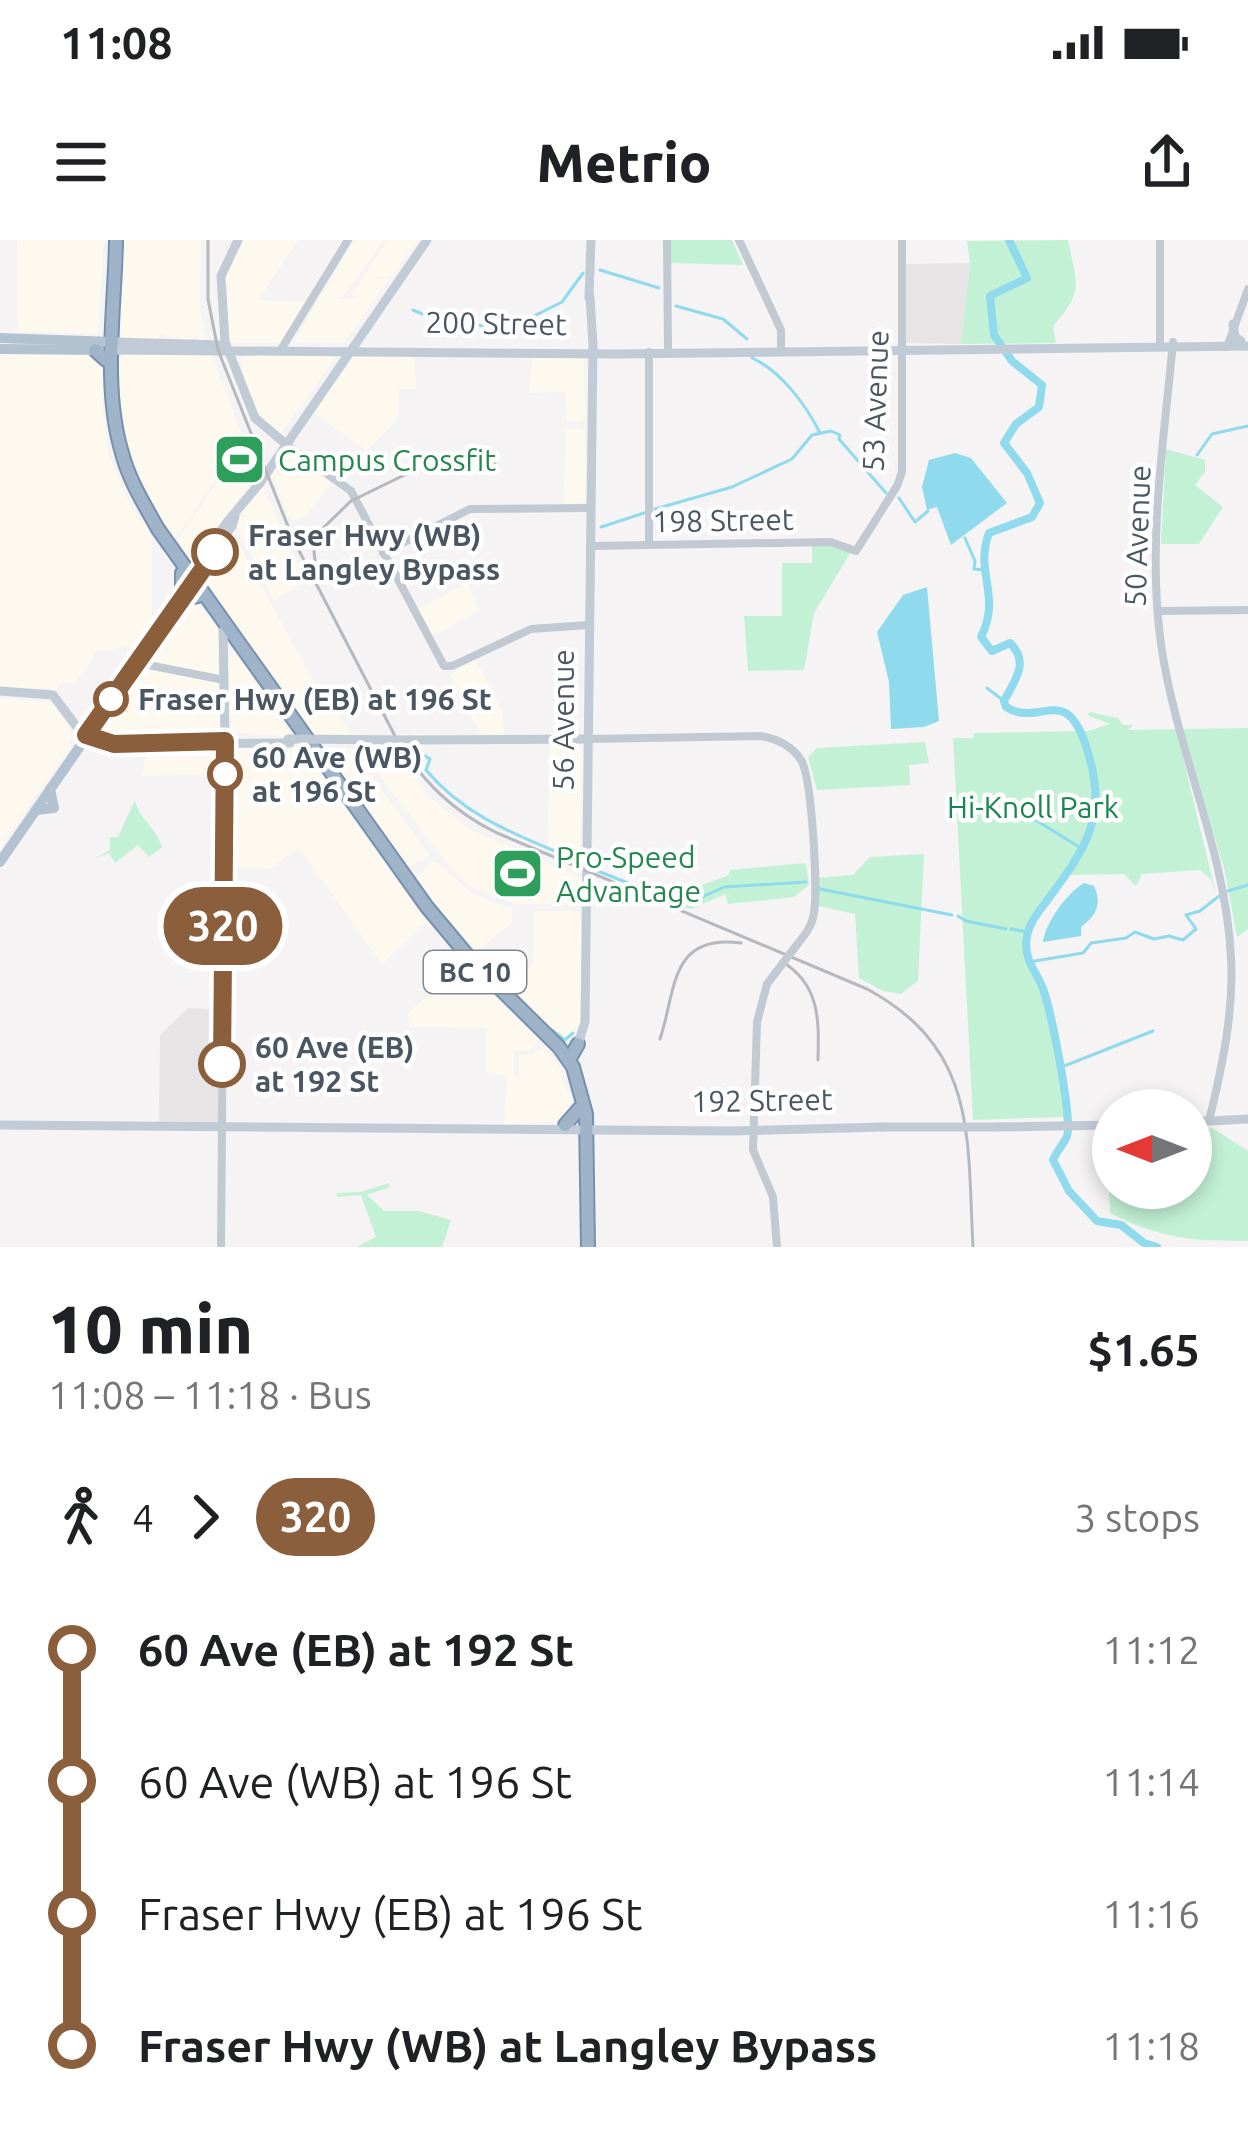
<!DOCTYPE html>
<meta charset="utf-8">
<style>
:root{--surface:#fff;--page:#f2f2f2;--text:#202124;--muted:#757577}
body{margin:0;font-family:Ubuntu,sans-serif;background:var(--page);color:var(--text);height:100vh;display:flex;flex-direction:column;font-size:45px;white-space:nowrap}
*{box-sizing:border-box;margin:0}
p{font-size:39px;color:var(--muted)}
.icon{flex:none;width:66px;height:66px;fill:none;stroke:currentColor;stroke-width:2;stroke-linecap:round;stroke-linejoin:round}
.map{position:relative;height:1007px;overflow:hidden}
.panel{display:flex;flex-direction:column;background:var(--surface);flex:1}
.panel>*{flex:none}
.badge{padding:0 24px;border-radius:39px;font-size:42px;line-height:78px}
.needle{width:78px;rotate:270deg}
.buttons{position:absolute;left:1092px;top:849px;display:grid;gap:24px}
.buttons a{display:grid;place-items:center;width:120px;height:120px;border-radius:50%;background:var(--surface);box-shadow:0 6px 18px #0003;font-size:60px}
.map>.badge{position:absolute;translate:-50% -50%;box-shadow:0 0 0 6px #fff}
.legs{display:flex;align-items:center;gap:18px;height:132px;padding:0 48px;font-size:39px}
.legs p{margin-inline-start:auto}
.summary{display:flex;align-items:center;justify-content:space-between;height:204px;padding:0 48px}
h1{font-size:66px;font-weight:800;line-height:90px}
ul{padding:0 48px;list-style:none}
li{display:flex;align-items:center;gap:42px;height:132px;font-size:45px}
li i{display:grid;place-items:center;width:18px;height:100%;margin:0 15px;background:currentColor}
li i::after{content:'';width:30px;height:30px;margin:-15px;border:9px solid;border-radius:50%;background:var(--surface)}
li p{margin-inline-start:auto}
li:first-child i{background:linear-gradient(#0000 50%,currentColor 0)}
li:last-child i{background:linear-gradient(currentColor 50%,#0000 0)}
.status{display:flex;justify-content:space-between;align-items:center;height:84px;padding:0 60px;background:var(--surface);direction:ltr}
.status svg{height:33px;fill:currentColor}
header{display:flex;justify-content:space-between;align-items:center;height:156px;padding:0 48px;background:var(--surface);font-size:54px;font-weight:800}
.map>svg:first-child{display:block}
.commercial{fill:#fdf9ef}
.education{fill:#e6e4e5}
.green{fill:#c3f1d5}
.water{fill:#90daee}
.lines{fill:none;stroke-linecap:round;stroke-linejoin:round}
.stream{stroke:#90daee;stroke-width:3}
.river{stroke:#90daee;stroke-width:8}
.trunk-casing{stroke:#7690ad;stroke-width:16}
.tertiary{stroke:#c1cad2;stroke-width:8}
.secondary{stroke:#c1cbd6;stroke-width:9}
.primary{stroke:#b3c2d1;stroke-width:10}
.trunk{stroke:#9fb4c9;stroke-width:12}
.rail{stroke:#b5b8bd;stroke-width:3}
.tertiary-bridge{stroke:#c1cad2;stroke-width:8}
.secondary-bridge{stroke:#c1cbd6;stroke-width:9}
.line-1-casing{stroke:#fff;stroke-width:27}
.line-1{stroke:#8b5e3c;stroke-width:18}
.stop-1-dot{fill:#fff;stroke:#8b5e3c;stroke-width:6}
.labels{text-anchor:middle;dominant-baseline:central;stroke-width:9;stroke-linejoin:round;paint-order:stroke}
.shield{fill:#fff;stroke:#808990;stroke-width:3}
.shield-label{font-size:27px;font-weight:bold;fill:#4a5661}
.street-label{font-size:30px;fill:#4a5661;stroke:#fff}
.leisure-label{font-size:30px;fill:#27864d;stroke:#fff;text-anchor:start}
.stop-label{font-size:30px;font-weight:bold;fill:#4a5661;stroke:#fff;text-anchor:start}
.park-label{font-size:30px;fill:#17864f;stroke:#fff}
</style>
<div class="status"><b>11:08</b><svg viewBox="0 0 49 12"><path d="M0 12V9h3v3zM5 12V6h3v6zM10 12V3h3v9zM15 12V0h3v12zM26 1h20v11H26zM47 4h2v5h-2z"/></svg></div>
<header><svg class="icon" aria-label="menu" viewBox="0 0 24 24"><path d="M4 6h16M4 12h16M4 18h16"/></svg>Metrio<svg class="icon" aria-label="share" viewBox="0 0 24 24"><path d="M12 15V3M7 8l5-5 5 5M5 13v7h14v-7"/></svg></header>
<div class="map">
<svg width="1248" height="1007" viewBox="0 0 1248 1007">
<rect width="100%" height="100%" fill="#f5f3f3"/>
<g class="commercial">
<polygon points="17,0 104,0 98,94 18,92"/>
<polygon points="120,0 201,0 200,69 207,101 198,100 196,96 187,100 161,94 156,100 117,97 118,59 123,55 119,50"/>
<polygon points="243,0 298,0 259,60 305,62 280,103 234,103 229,98 225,39"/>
<polygon points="354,0 384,0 344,56 332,59 363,58 351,56 388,0 417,0 392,37 368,37 389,39 345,103 294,102"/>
<polygon points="0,113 93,113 103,122 103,168 109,215 131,266 152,297 152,381 132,410 123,405 114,410 98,410 76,443 61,443 54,453 47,448 0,449"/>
<polygon points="125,114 211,114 244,198 172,303 129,220 118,177 117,124"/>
<polygon points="251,114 337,116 280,195 259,175 245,140 240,120"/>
<polygon points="354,115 415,116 416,149 399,149 398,179 367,211 314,173"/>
<polygon points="532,115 584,119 585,176 582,182 567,181 565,152 529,153"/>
<polygon points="581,188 585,193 585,262 564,265 566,190"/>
<polygon points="245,201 258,230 197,321 188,322 175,304"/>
<polygon points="287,212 331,243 307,275 291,282 271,234"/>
<polygon points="262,244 306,341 274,361 236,285"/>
<polygon points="230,296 235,297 323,459 329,457 352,497 308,497 200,342"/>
<polygon points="468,343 480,371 430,397 416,370"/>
<polygon points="196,360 221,394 220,437 143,423 182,362"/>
<polygon points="232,414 237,416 293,497 231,492 228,420"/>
<polygon points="476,420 503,471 504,495 481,497 450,434"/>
<polygon points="135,427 222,443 222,490 216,494 153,497 97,492"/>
<polygon points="0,458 50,462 68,484 72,496 69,508 0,608"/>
<polygon points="550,503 582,505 580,615 548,606"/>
<polygon points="229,506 301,507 427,682 382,724 299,608 269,629 226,627"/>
<polygon points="147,507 221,508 221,535 142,536"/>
<polygon points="322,507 352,508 430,616 405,628 321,510"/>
<polygon points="364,507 390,507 432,559 471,590 583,638 582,664 516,664 471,647 450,627 386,545"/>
<polygon points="431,622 437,622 473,654 513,669 511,684 471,715 414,641"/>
<polygon points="534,671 577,671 583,678 580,785 566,805 506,751 533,722"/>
<polygon points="462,725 538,799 531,810 514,811 514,836 519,836 519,815 533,814 541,807 545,806 558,825 573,867 562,882 504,884 507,836 486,833 486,788 410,787 407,774"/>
</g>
<g class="education">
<polygon points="970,23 961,104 906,103 905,24"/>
<polygon points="188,768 220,770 218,882 159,886 160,795"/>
</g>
<g class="green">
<polygon points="670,0 732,0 743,25 671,23"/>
<path d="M1068,0C1076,41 1085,52 1053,86L1056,103L961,104L970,23L967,1Z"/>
<polygon points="1166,209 1205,220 1205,232 1195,245 1223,267 1199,304 1161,304"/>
<polygon points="812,305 834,305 851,312 814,373 804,430 748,431 744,376 782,376 782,323 812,323"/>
<polygon points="1090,472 1118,478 1123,485 1133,485 1128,490 1176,489 1216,654 1211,639 1200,630 1142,634 1136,646 1124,634 1065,635 1036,677 1027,704 1053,791 1067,861 1066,877 973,880 953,498 973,498 974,493 1088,491 1110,484 1087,475"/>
<polygon points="1248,488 1248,689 1237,697 1225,632 1183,489"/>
<polygon points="925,502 929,523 909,525 910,545 817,550 808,517 817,508"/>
<path d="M135,560C138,578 156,587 162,607L149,617L138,605L115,623L109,613L96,618L110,610V597H118Z"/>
<polygon points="924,614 918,741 901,754 883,751 859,738 855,674 818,666 816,638 853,635 870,617"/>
<polygon points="806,623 809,645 794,657 728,664 725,654 692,669 674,666 679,656 690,650 699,654 702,645 729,635 730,630"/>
<path d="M1212,888L1248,911V1001C1192,1001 1161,999 1110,973L1107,893H1113V948H1191V890Z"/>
<polygon points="389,943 390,947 367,955 384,971 419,971 451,980 442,1007 356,1007 376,997 361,955 337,957 337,953 361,952"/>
</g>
<g class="water">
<polygon points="955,213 971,218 1007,263 951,305 937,267 927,270 922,247 929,220"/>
<polygon points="927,347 939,481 924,487 891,489 889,442 877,392 903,355"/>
<path d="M1084,643L1094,646C1102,664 1097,675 1081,687V696L1043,702C1046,682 1066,654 1084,643Z"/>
</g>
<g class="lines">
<g class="stream">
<polyline points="600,30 659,48"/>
<polyline points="676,66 723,79 747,99"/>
<polyline points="413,70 432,78 468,80"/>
<polyline points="479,85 497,92"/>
<polyline points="508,89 562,62 583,33"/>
<path d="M752,118C781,131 806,165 820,193"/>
<polyline points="1197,215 1212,194 1248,186"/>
<polyline points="899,258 915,282 928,271"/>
<polyline points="655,269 732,247 792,219 812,195 831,191 840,195 839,199 886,253"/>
<polyline points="601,287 644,273"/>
<polyline points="965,298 975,321 974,329 986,330"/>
<polyline points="987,448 1004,461"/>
<path d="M404,503L430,519L426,530C467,579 521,596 578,621"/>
<polyline points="995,555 1084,610"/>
<polyline points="590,628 661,656"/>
<polyline points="820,649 952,675"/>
<polyline points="1228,651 1248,645"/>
<polyline points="689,663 724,647 806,642"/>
<polyline points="958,676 966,681 1006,689"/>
<polyline points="1011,689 1028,692"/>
<polyline points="1029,722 1083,713 1091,703 1126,698 1135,692 1154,699 1169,696 1183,700 1196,689 1186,675 1200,671 1219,656"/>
<polyline points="552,790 565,800 573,793"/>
<polyline points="1059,828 1153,791"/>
</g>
<path class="river" d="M1009,0L1027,38L990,56L994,95L1012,121L1042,145L1039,167L1016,184L1004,203L1027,233L1040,263L1032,277L989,293C974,332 1002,356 981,397L992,411L1010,403C1030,422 1015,440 1004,461L1006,467C1040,488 1064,443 1085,503C1110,576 1087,607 1046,662C1036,675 1027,686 1026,703C1026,721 1034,729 1041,744C1050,762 1073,880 1067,896C1064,904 1056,912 1053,920L1069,951L1097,981L1121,985L1144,1003L1157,1007"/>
<defs>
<g id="trunk">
<path d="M116,0C115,68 102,147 122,213C129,240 144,264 158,289L427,667L473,722L559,807L573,827L586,874L588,1007"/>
<polyline points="95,110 106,120"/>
<polyline points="182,333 182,346"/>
<polyline points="181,360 198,356"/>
<polyline points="569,820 578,804"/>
<polyline points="565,885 579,869"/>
</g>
</defs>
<use href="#trunk" class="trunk-casing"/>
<g class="tertiary">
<polyline points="667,0 668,108"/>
<polyline points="739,0 781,90 781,111"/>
<polyline points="1160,102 1160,0"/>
<path d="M1173,102C1164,200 1147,305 1161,404C1176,510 1226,610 1231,718C1234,773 1222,827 1209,881"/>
<polyline points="1227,107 1248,49"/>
<polyline points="280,111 348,0"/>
<polyline points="287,205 351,251 444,426 452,426 531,389 588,385"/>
<polyline points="649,305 649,112"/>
<polyline points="590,306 831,302 856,311 897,246 902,232 902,0"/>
<polyline points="383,313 470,269 588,268"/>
<polyline points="1158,371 1248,370"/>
<polyline points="133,422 224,440"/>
<path d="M588,499L761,496C777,499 792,506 801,520C812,537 818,651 814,673C812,687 804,696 796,706"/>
<polyline points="767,744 757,782 753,910 773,957 777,1007"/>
<polyline points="221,1007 225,501"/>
</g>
<g class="secondary">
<polyline points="238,0 221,36 225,102 255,178 287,205"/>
<polyline points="589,58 591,0"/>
<polyline points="1233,84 1235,97 1241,101"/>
<polyline points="114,102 222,105"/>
<polyline points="114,110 618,114 1248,106"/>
<polyline points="190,335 227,282 260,243 427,0"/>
<polyline points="195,340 232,286 235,276"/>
<polyline points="223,391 225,501"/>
<polyline points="0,451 53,455 79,490 107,504 290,503"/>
<polyline points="410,500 587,499"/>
<polyline points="578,804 585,782 593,104 590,57"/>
<polyline points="1191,882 1248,879"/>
<polyline points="0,885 731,891 883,887"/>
<polyline points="1000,887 1113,885"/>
</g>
<g class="primary">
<polyline points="0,98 114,102"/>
<polyline points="0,109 99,110"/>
<polyline points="36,570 54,568 50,549"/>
<polyline points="0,622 195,340"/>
</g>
<use href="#trunk" class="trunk"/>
<g class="rail">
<path d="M208,0V59L218,110L293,299L396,498C422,541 452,571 497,593L867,749C978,809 967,896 973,1007"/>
<polyline points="317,338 314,312 320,291 351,261 425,225 495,224"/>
<path d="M781,721C820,744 819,779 818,820"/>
<path d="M660,799C676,752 669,693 741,703"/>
</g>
<polyline class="tertiary-bridge" points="767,744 796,706"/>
<g class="secondary-bridge">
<polyline points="288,499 410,500"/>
<polyline points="883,887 1000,887"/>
</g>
</g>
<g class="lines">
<defs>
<polyline id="line-1" points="215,312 86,495 114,504 225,501 222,824"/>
</defs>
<use href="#line-1" class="line-1-casing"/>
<use href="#line-1" class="line-1"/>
</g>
<defs>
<symbol id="stadium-square" viewBox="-11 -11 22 22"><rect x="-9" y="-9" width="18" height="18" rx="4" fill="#2e9e5b" stroke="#fff"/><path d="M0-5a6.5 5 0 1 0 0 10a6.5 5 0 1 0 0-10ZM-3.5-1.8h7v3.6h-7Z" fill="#fff"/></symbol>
</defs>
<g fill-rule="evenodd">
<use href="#stadium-square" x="210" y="190" width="59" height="59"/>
<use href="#stadium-square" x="488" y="604" width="59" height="59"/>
</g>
<g class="stop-1-dot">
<circle cx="215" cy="312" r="21"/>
<circle cx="111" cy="459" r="15"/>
<circle cx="225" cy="534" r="15"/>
<circle cx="222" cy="824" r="21"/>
</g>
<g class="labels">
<rect class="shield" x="424" y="711" width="102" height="42" rx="9"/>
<g class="shield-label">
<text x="475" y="732">BC 10</text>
</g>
<g class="street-label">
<text transform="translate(496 83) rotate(1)">200 Street</text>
<text transform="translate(875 161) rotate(-88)">53 Avenue</text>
<text transform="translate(723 280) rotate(-1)">198 Street</text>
<text transform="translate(1137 296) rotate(-88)">50 Avenue</text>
<text transform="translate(563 480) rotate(-90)">56 Avenue</text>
<text transform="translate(762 860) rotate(-1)">192 Street</text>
</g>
<g class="leisure-label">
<text x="278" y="220">Campus Crossfit</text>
<text x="556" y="617">Pro-Speed<tspan x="556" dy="34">Advantage</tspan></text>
</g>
<g class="stop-label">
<text x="248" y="295">Fraser Hwy (WB)<tspan x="248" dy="34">at Langley Bypass</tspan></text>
<text x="138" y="459">Fraser Hwy (EB) at 196 St</text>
<text x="252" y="517">60 Ave (WB)<tspan x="252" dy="34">at 196 St</tspan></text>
<text x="255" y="807">60 Ave (EB)<tspan x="255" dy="34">at 192 St</tspan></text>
</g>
<g class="park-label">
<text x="1033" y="567">Hi-Knoll Park</text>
</g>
</g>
</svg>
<div class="buttons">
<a><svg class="needle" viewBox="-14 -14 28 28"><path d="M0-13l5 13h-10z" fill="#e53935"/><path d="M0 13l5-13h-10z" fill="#757577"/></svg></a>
</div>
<b class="badge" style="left:223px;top:686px;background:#8b5e3c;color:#fff">320</b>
</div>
<section class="panel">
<div class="summary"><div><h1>10 min</h1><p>11:08 – 11:18 · Bus</p></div><b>$1.65</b></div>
<div class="legs"><svg class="icon" aria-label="walk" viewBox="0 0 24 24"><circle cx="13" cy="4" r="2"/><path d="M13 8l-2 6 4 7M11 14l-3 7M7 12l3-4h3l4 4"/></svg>4<svg class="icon" aria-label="forward" viewBox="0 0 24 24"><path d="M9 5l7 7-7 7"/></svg><b class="badge" style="background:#8b5e3c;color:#fff">320</b><p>3 stops</p></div>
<ul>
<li><i style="color:#8b5e3c"></i><b>60 Ave (EB) at 192 St</b><p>11:12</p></li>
<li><i style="color:#8b5e3c"></i><span>60 Ave (WB) at 196 St</span><p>11:14</p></li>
<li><i style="color:#8b5e3c"></i><span>Fraser Hwy (EB) at 196 St</span><p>11:16</p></li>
<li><i style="color:#8b5e3c"></i><b>Fraser Hwy (WB) at Langley Bypass</b><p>11:18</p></li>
</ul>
</section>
